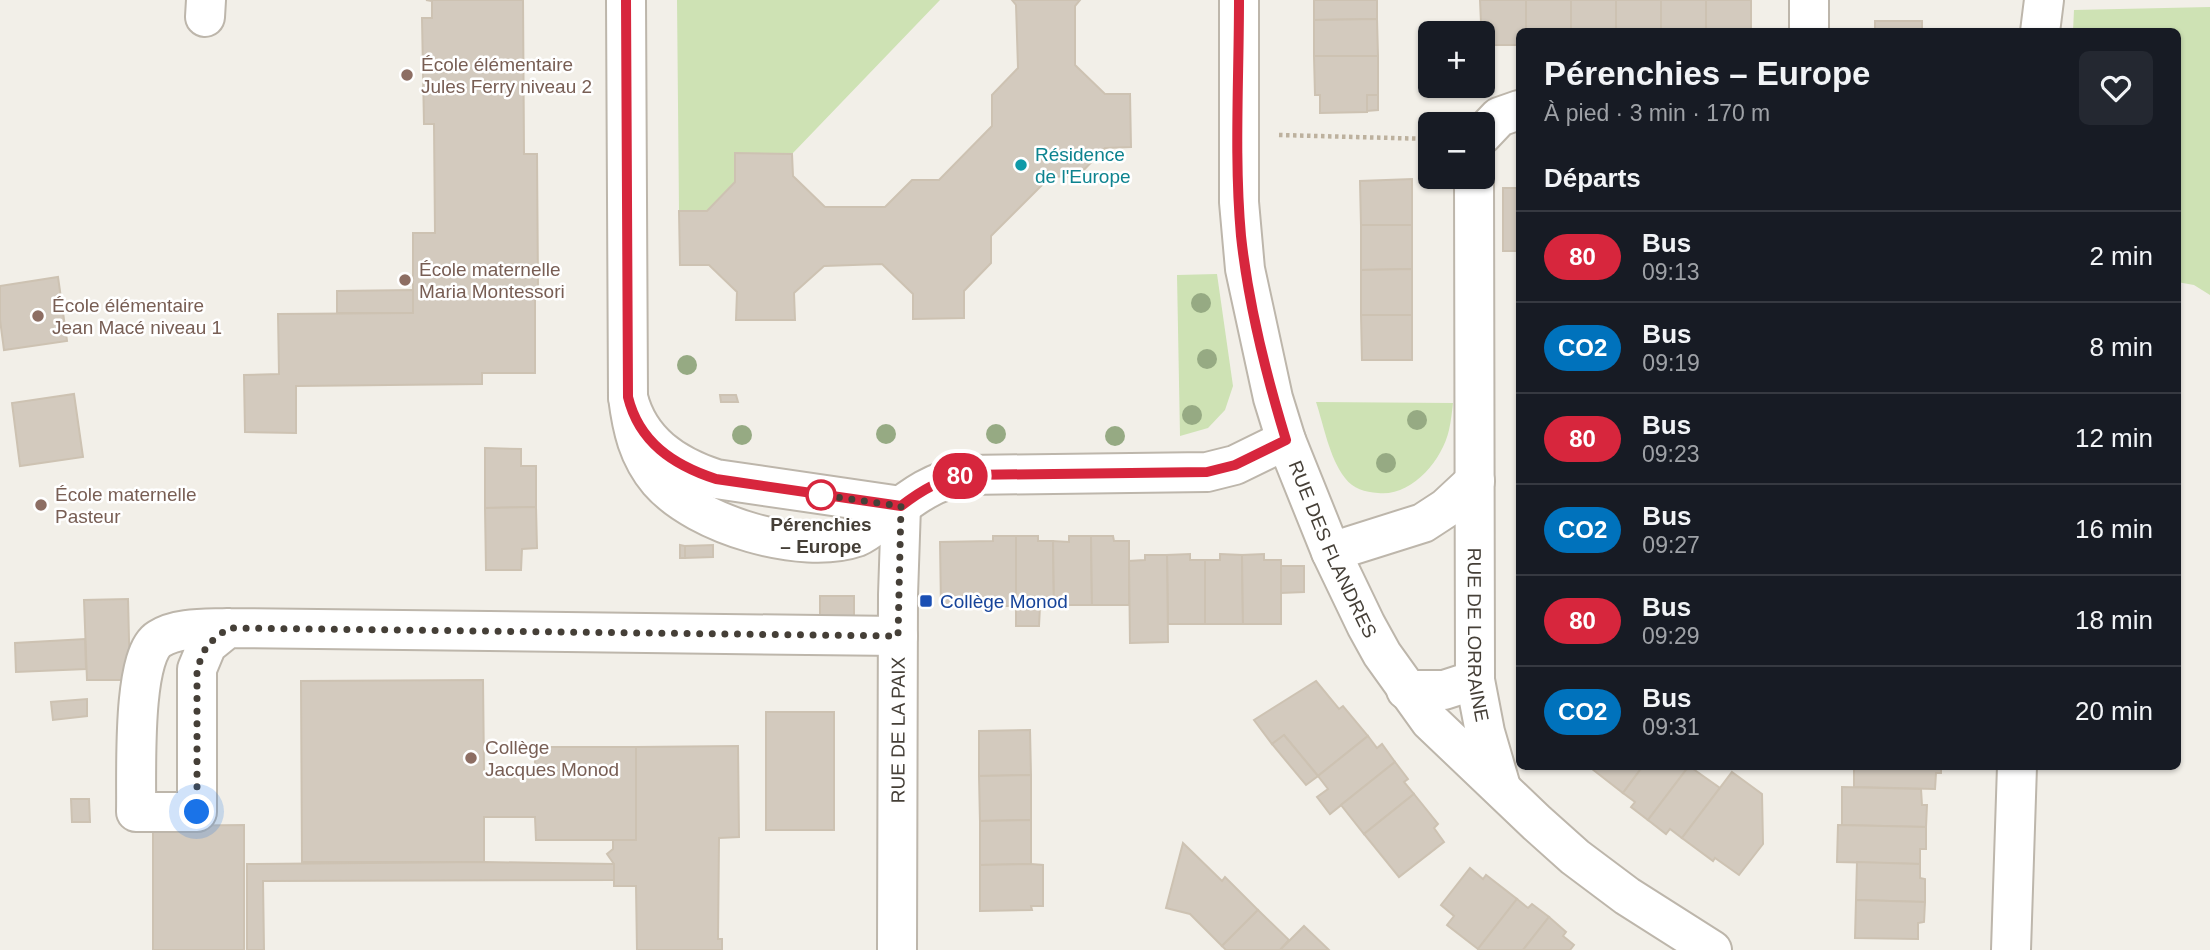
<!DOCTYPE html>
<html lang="fr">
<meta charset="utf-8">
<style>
:root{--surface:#171b24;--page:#242831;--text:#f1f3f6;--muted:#9ea1a6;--line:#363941}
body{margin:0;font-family:Helvetica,sans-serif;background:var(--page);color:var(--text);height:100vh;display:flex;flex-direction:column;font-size:26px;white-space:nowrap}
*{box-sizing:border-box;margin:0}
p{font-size:23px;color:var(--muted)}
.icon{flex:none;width:38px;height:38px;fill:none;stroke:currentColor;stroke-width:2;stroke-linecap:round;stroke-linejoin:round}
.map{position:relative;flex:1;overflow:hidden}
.side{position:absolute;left:1516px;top:28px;width:665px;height:742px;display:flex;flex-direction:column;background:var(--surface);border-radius:10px;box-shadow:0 2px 5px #0004}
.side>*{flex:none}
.badge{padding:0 14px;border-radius:23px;font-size:24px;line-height:46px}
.fabs{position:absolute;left:1418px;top:21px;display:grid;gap:14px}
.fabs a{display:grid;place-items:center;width:77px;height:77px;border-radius:10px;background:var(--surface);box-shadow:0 2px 5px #0004;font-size:35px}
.you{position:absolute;width:35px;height:35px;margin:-18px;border:5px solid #fff;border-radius:50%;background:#1a73e8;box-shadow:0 0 0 10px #1a73e833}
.map>.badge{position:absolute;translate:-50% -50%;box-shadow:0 0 0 4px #fff}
h2{padding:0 28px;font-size:26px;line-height:63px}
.round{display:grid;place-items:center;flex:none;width:74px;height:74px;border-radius:10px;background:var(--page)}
.head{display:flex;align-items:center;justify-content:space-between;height:119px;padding:0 28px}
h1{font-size:33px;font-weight:700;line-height:52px}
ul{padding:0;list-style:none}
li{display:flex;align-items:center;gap:21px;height:91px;padding:0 28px;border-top:2px solid var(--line)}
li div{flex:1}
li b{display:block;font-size:26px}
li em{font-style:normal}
li .badge{min-width:77px;font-weight:700;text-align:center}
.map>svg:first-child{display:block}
.green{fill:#cee2b4}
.building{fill:#d3cabe;stroke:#cdc2b2;stroke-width:2}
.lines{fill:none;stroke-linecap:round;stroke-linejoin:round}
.minor-casing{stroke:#bdb6ab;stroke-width:42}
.path{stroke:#bdb19e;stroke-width:4.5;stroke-dasharray:3.5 3.5;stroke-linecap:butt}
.minor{stroke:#fff;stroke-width:38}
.tree{fill:#96aa83}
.line-casing{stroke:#fff;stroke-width:16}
.line{stroke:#d7263d;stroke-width:10}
.walk{stroke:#453f37;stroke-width:7;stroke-dasharray:0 12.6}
.education-dot{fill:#8d6e63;stroke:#fff;stroke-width:2.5}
.culture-dot{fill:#0f9aa8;stroke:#fff;stroke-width:2.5}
.stop-dot{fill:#fff;stroke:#d7263d;stroke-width:3.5}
.transit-dot{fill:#1a4fb4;stroke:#fff;stroke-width:2.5}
.labels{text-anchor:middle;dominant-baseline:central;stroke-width:5;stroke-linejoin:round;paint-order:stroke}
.education-label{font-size:19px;fill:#785e54;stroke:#fff;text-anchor:start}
.culture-label{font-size:19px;fill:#0d838f;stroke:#fff;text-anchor:start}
.stop-label{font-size:19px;font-weight:bold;fill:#453f37;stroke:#fff}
.street-label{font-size:19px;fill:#453f37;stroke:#fff}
.transit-label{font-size:19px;fill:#164399;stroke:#fff;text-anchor:start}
</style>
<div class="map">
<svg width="2210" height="950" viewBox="0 0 2210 950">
<rect width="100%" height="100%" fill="#f2efe8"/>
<g class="green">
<polygon points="677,0 940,0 792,154 735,154 735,182 707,211 679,211"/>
<polygon points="2210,7 2210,295 2194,285 2177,282 2177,32 2073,31 2074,10"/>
<polygon points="1217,274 1233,386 1225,410 1208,428 1180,436 1177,275"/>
<path d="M1316,402L1453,403C1452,412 1451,421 1449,430C1442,461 1411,497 1378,493C1365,492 1353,489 1345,478C1329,457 1324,426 1316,402Z"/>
</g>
<g class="building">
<polygon points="426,0 523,0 524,154 537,154 538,288 535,288 535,373 482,373 482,384 296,386 296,433 245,432 244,375 279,374 278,314 413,313 413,233 435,233 434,124 424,124 422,18 432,18 432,1"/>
<polygon points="1012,0 1080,0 1075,6 1075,65 1105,94 1130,94 1131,147 1105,148 1076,178 1074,176 1050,177 991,236 991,263 964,291 964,318 913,319 913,294 882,264 824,266 794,293 795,320 736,320 737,292 709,265 680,265 679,211 707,211 735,182 735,153 792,154 793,176 825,207 885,207 912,180 939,180 992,126 992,95 1018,68 1016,5"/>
<polygon points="1314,0 1377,0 1377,19 1314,20"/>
<polygon points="1480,0 1526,0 1526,32 1519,32 1519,45 1482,45"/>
<rect x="1526" y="0" width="45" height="32"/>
<rect x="1571" y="0" width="45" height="32"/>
<rect x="1616" y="0" width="45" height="32"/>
<rect x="1661" y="0" width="45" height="32"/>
<rect x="1706" y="0" width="45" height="32"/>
<polygon points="1377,19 1378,56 1314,56 1314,20"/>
<rect x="1875" y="21" width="47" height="11"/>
<polygon points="1314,56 1378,56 1378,95 1367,95 1367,112 1320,113 1320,95 1315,95"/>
<polygon points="1367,95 1378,95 1378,110 1367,111"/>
<polygon points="1412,179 1412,225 1361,225 1360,181"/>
<rect x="1503" y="188" width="16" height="63"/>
<polygon points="1361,225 1412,225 1412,269 1361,270"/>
<polygon points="1412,269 1412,315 1361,315 1361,270"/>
<polygon points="58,277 67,341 4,350 0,320 0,286"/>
<polygon points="413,290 413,313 337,313 337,291"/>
<polygon points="1361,315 1412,315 1412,360 1362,360"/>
<polygon points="74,394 83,457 20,466 12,403"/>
<polygon points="720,395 736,395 738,402 721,402"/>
<polygon points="485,448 521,449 521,466 536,466 536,507 485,508"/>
<polygon points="536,507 537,548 522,549 521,570 486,570 485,508"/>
<polygon points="993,536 1016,536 1016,606 941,606 940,542 993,541"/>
<polygon points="1016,536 1038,536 1038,541 1053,541 1054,605 1040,606 1039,626 1016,626"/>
<polygon points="1069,536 1091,536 1092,605 1054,605 1053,541 1069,542"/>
<polygon points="1091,536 1113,536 1114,541 1129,541 1129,605 1092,605"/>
<polygon points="680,545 685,546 685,558 680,558"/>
<polygon points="713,545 713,557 685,558 685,546"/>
<polygon points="1190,554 1190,560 1205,560 1205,624 1168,624 1167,555"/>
<polygon points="1220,554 1242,555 1243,624 1205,624 1205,560 1220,560"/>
<polygon points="1264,554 1264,560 1281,560 1281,624 1243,624 1242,555"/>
<polygon points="1145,555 1167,555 1168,642 1130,643 1129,561 1145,560"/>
<polygon points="1281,566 1304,566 1304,592 1281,593"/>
<rect x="820" y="596" width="34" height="24"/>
<polygon points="128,599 130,680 87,680 84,600"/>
<polygon points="85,639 86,669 16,672 15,643"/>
<polygon points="483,680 484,771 535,771 535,747 636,747 636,840 536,840 535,817 484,817 484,862 302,862 301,681"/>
<polygon points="1316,681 1339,709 1343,706 1368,736 1318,776 1284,735 1272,744 1254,720"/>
<polygon points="87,699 87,716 53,720 51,702"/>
<rect x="766" y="712" width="68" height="118"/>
<polygon points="1030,730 1031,775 979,776 979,731"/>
<polygon points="1284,735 1318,776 1306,785 1272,744"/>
<polygon points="1368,736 1377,748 1382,744 1395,762 1330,814 1317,797 1328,789 1318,776"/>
<polygon points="738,746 739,837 719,838 718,939 722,939 722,950 637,950 636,886 614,886 614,864 607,854 613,849 613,840 636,840 636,747"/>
<polygon points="1395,762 1408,779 1404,782 1414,794 1364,834 1341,805"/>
<polygon points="1593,766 1643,766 1623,793 1592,769"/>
<polygon points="1643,766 1689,766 1648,820 1631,807 1635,802 1623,793"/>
<polygon points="1689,766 1720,788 1682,838 1670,829 1666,834 1648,820"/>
<polygon points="1854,766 1941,766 1941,773 1936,773 1935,789 1854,787"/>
<polygon points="1732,772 1762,794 1763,844 1739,875 1715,858 1713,861 1682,838"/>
<polygon points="1031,775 1031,820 980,821 979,776"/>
<polygon points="1842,787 1921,789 1922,805 1927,805 1926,827 1842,825"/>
<polygon points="1414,794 1438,824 1434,828 1444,842 1399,877 1364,834"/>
<polygon points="71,799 89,799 90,822 72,822"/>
<polygon points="1031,820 1031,864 980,865 980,821"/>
<polygon points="244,825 244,950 153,950 153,826"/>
<polygon points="1838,825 1926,827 1926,849 1920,849 1920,864 1837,862"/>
<polygon points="1183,843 1222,881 1225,877 1258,910 1222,946 1190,914 1166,908"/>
<polygon points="484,862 614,864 614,880 263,881 264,950 247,950 247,864"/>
<polygon points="1857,862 1920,864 1920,878 1925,879 1925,902 1856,900"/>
<polygon points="1031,864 1043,865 1043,906 1031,906 1032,910 980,911 980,865"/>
<polygon points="1470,868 1483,879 1486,875 1517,899 1478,949 1447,925 1454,916 1441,905"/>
<polygon points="1517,899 1528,908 1532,904 1549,917 1523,950 1479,950 1478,949"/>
<polygon points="1856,900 1925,902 1924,922 1918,923 1918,939 1855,938"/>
<polygon points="1258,910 1289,940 1280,950 1226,950 1222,946"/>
<polygon points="1549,917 1566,932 1563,936 1574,945 1570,950 1523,950"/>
<polygon points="1304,926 1329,950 1280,950"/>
</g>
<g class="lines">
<defs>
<g id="minor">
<path d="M626,0L628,397C639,442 674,465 716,479L901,506"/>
<path id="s1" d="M1239,0V202L1245,269L1273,398L1286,440L1331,552L1366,625L1382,654L1430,721L1537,823L1575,857L1627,896L1712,950"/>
<polyline points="205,17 206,0"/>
<polyline points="1809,32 1809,0"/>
<polyline points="2040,32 2044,0"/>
<polyline points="1482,135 1499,117 1519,110"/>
<path id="s2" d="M1474,177L1475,680L1485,732L1501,787"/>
<path d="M628,397C632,429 638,456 659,481C697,525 802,556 857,537C868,532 878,523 888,516C913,496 935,480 967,475L1207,472L1235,465L1286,440"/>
<polyline points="1331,552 1423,523 1446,508 1475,481"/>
<path d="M228,628L207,645L197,669V812H136C137,779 131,656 159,639C178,627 207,629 228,628L898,636"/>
<polyline points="1406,690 1444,690 1475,680"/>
<path id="s3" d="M897,950L898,595L901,506"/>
<polyline points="2011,950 2017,766"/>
</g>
</defs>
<use href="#minor" class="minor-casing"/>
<polyline class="path" points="1279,135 1430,139"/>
<use href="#minor" class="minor"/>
</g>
<g class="tree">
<circle cx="1201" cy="303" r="10"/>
<circle cx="1207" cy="359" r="10"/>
<circle cx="687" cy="365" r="10"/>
<circle cx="1192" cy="415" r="10"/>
<circle cx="1417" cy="420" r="10"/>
<circle cx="886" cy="434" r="10"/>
<circle cx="996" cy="434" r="10"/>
<circle cx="742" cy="435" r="10"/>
<circle cx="1115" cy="436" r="10"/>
<circle cx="1386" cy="463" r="10"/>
</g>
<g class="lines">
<defs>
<path id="line" d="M626,0L628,397C639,442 673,465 716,479L901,506C922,490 940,479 967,475L1207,472L1235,465L1286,440C1267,378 1248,301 1241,236C1234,158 1239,78 1239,0"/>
</defs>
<use href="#line" class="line-casing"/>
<use href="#line" class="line"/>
<polyline class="walk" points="197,812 197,668 207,645 228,628 898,636 901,506 821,495"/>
</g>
<g class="education-dot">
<circle cx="407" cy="75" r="7"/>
<circle cx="405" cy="280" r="7"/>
<circle cx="38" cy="316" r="7"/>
<circle cx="41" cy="505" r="7"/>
<circle cx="471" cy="758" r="7"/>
</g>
<circle class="culture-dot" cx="1021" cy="165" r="7"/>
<circle class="stop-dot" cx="821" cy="495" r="14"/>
<rect class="transit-dot" x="919" y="594" width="14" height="14" rx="3.5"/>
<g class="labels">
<g class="education-label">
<text x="421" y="64">École élémentaire<tspan x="421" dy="22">Jules Ferry niveau 2</tspan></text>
<text x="419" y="269">École maternelle<tspan x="419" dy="22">Maria Montessori</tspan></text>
<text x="52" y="305">École élémentaire<tspan x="52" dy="22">Jean Macé niveau 1</tspan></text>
<text x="55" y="494">École maternelle<tspan x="55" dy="22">Pasteur</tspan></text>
<text x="485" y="747">Collège<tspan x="485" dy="22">Jacques Monod</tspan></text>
</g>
<g class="culture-label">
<text x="1035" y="154">Résidence<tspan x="1035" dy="22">de l'Europe</tspan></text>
</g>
<g class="stop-label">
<text x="821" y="524">Pérenchies<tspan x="821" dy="22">– Europe</tspan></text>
</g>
<g class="street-label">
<text stroke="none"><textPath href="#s1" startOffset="564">RUE DES FLANDRES</textPath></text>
<text stroke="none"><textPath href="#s2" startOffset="458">RUE DE LORRAINE</textPath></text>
<text stroke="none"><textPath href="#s3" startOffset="220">RUE DE LA PAIX</textPath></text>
</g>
<g class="transit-label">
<text x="940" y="601">Collège Monod</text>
</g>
</g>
</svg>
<div class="fabs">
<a>+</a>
<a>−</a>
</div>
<div class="you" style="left:197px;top:812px"></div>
<b class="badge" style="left:960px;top:476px;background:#d7263d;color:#fff">80</b>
<section class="side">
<div class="head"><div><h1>Pérenchies – Europe</h1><p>À pied · 3 min · 170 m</p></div><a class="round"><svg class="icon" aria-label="heart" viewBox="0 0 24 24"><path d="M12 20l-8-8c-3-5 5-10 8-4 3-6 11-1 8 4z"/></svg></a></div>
<h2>Départs</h2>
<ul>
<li><span class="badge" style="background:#d7263d;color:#fff">80</span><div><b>Bus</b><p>09:13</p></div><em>2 min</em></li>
<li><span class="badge" style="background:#0072bc;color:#fff">CO2</span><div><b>Bus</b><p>09:19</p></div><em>8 min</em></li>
<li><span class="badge" style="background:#d7263d;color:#fff">80</span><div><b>Bus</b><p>09:23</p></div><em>12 min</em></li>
<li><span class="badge" style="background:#0072bc;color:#fff">CO2</span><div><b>Bus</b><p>09:27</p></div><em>16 min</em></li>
<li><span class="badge" style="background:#d7263d;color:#fff">80</span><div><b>Bus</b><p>09:29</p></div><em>18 min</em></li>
<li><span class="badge" style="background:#0072bc;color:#fff">CO2</span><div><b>Bus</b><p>09:31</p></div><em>20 min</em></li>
</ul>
</section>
</div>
